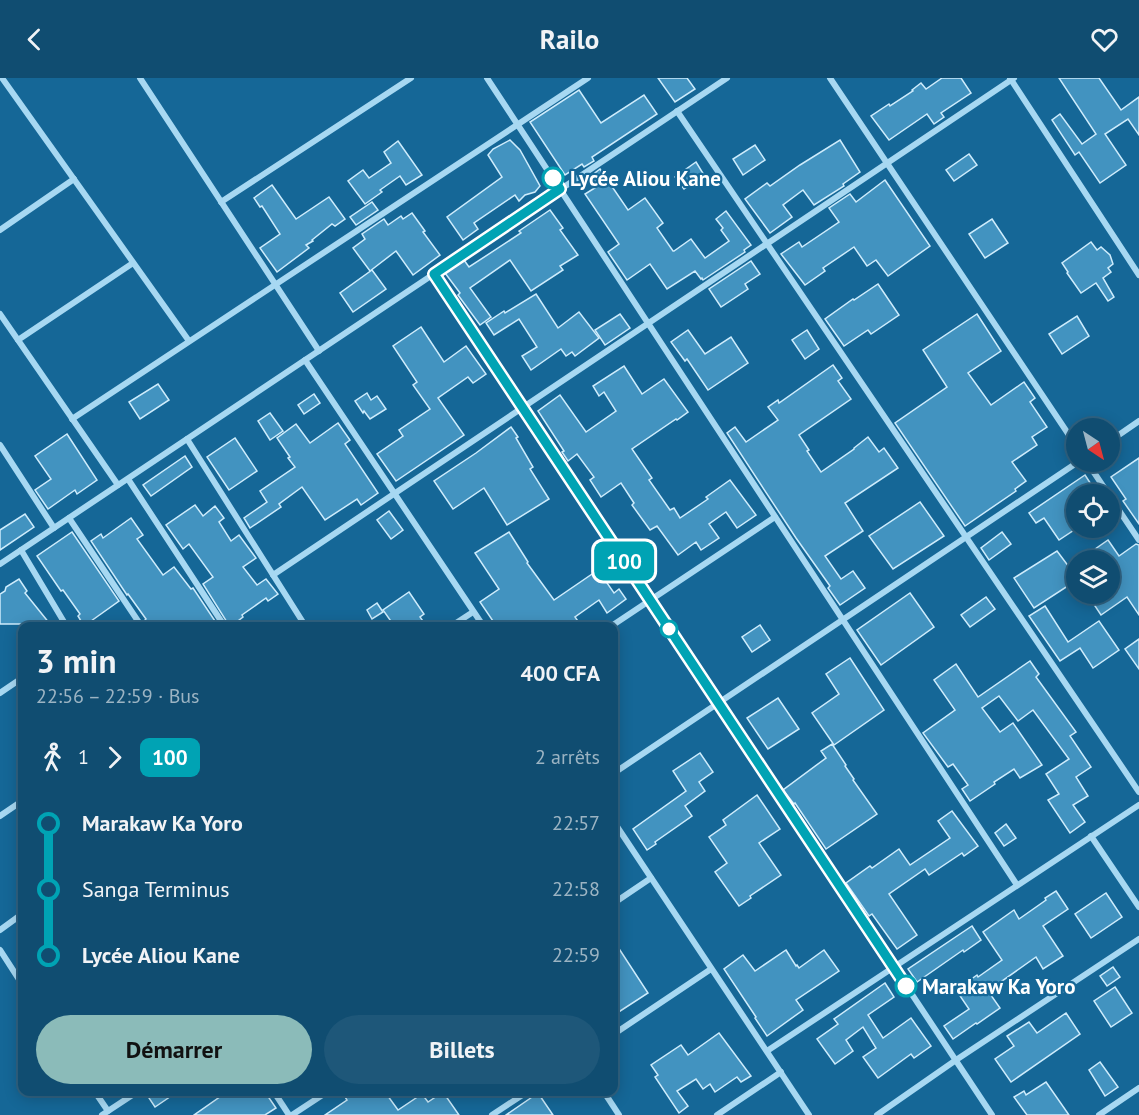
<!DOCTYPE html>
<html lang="fr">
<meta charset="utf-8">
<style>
:root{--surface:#104d71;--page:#1e5779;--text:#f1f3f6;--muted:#9cb4c3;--line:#306484;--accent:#8bbbb9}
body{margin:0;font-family:"PT Sans",sans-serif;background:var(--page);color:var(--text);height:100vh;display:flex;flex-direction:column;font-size:22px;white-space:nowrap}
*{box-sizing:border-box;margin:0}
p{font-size:20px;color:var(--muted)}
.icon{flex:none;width:33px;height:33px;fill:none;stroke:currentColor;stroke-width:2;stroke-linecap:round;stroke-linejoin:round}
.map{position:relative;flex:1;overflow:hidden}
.drawer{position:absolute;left:18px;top:544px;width:600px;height:474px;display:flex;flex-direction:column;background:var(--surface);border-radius:12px;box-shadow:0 3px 15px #0003,0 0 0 2px var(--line)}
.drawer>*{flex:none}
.badge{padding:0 12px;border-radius:9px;font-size:21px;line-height:39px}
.needle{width:39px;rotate:144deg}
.tools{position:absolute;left:1066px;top:340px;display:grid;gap:12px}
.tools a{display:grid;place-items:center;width:54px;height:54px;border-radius:50%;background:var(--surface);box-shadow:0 3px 15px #0003,0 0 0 2px var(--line);font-size:30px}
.map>.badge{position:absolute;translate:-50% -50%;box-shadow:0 0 0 3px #fff}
.legs{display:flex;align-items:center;gap:9px;height:66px;padding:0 18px;font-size:20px}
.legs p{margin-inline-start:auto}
.head{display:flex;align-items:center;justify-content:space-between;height:102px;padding:0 18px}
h1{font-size:33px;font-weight:600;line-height:45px}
.action{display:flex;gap:12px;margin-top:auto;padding:12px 18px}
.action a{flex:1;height:69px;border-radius:36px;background:var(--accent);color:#111;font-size:24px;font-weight:600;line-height:69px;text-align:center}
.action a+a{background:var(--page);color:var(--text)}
ul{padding:0 18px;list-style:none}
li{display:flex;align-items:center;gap:21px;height:66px;font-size:22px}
li i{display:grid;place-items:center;width:9px;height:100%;margin:0 8px;background:currentColor}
li i::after{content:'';width:15px;height:15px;margin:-8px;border:4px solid;border-radius:50%;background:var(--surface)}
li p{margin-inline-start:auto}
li:first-child i{background:linear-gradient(#0000 50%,currentColor 0)}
li:last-child i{background:linear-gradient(currentColor 50%,#0000 0)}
header{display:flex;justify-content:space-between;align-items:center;height:78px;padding:0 18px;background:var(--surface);font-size:27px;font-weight:600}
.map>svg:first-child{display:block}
.building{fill:#4293c0;stroke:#ceecfc;stroke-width:1.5}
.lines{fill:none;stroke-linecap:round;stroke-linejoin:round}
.street{stroke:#a7d8f2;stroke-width:6}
.line-1-casing{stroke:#fff;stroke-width:14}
.line-1{stroke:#00a3b4;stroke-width:9}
.stop-1-dot{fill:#fff;stroke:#00a3b4;stroke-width:3}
.labels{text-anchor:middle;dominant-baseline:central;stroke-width:4.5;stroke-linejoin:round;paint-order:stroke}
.stop-label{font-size:21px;font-weight:bold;fill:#fff;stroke:#156797;text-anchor:start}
</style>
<header><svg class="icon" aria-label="back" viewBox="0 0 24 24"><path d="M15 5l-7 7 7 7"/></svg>Railo<svg class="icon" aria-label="heart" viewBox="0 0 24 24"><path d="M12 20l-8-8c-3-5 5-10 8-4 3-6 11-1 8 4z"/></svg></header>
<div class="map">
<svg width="1139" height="1037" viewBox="0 0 1139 1037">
<rect width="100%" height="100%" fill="#156797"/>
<g class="building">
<polygon points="658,0 687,0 695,11 675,24"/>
<polygon points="942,0 961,0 971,15 941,35 944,39 934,46 927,36 889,62 871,38 889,26 890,28 913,13 912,12 921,5 926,11"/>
<polygon points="1059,0 1099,0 1121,32 1139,19 1139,57 1128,41 1105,56 1126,87 1100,105 1079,74 1075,77 1052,42 1060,36 1082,66 1096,56"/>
<polygon points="579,12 601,45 644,17 657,36 592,79 594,83 584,89 582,86 565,97 530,44"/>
<polygon points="510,62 520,72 540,108 535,114 525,117 519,123 515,117 474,145 478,151 463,162 447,139 502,99 488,77 493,71"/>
<polygon points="840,62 860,94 843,106 844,108 814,127 803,112 783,127 792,139 770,155 745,121 767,105 770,108 800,87"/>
<polygon points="398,63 422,97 406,107 400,98 380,112 382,114 365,126 348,103 363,92 369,100 391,85 384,74"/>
<polygon points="755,67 765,82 743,97 733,81"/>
<polygon points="969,76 977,87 954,103 946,92"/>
<polygon points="696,84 704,97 684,111 675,99"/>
<polygon points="600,91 628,132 645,120 663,145 657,150 673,173 674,173 691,161 705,180 729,163 721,152 723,150 716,141 726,133 751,167 744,172 745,174 703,202 702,200 701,201 695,193 667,211 650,186 627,202 608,174 619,166 585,116 598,108 591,98"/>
<polygon points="885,102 930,168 888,198 876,182 867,188 854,169 823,190 825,193 805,207 781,176 799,164 802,169 839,144 829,130 850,116 856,124"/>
<polygon points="272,107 296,141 329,119 345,141 335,148 332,146 312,162 313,163 306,167 309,170 277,194 260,170 280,156 262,128 260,129 254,120"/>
<polygon points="372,124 378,132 356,147 350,139"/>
<polygon points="550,132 563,150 560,152 578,177 560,188 563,192 531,213 510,182 470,210 491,239 480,247 458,217 460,215 445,195 464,182 469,189 521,155 519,153"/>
<polygon points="412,135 425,153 423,154 440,177 413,197 396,173 370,193 353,170 365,161 362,156 384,141 388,147 401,138 403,141"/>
<polygon points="992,141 1008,165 985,180 969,156"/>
<polygon points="1091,164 1097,172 1101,169 1110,177 1113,186 1108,190 1111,194 1103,200 1114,219 1108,223 1096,205 1081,215 1067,195 1068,194 1062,185"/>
<polygon points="751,183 760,196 745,206 748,211 721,229 709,211"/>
<polygon points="372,192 386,211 353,234 340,215"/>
<polygon points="878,206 899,237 871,256 868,252 844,268 825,241 853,221 854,222"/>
<polygon points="536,216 558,250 579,234 599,260 575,278 572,274 566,278 561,271 531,292 522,278 537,269 519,241 494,257 486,245 504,233 505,235"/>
<polygon points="620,236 630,250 605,267 595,252"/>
<polygon points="977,236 1001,273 968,295 991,327 1024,304 1035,320 1030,324 1047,349 1032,359 1037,367 1012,384 1026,403 1015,411 1016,413 965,448 895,345 947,309 923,272"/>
<polygon points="1077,238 1089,258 1062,276 1049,256"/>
<polygon points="421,249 444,284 466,268 486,296 473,305 468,299 438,320 464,357 396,403 377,376 403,358 399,352 430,331 413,307 417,304 393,268"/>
<polygon points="688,252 705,276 731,259 748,285 708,312 687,281 685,283 671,264"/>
<polygon points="807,252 819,271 805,281 792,262"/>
<polygon points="833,287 842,300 838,303 851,321 799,357 809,372 807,373 821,394 854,371 854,370 868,359 879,374 884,370 898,390 845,425 863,453 825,478 841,501 853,493 865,510 840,527 828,510 830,508 796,460 727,355 735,349 746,364 778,342 768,329 778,322 779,325"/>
<polygon points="624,288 642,316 664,301 688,334 677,342 676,341 632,371 652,400 649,402 670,432 674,430 680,440 708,421 706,419 730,402 756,437 737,450 726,434 709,446 719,460 701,472 696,464 678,477 657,448 650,452 632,427 634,425 621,405 601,419 590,402 594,399 577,376 568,383 562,374 564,373 538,333 560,317 586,354 616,333 604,314 599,318 593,308"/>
<polygon points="158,306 169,322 140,341 129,324"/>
<polygon points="367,315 371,322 377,318 386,331 370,341 364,333 363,335 355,323"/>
<polygon points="314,316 320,325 304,336 298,327"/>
<polygon points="270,335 283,353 270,362 258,343"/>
<polygon points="338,345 350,362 345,366 378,415 361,427 357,421 325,442 302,409 279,426 281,429 250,450 244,440 267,424 260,413 295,389 288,380 290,379 277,360 296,346 310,365"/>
<polygon points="511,349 518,359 516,360 533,389 530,391 549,421 507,447 484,410 453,431 434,403 476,375"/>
<polygon points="67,356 97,402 77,416 75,412 48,431 35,412 51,401 35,378"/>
<polygon points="235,360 257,393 229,412 207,379"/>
<polygon points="185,378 192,389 151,418 143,407"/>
<polygon points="1139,380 1139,446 1123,423 1126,421 1111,399"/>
<polygon points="1085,397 1098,417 1077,417 1077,450 1059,462 1044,440 1036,445 1029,435"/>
<polygon points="920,424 944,458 893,491 869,458"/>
<polygon points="195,427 203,438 215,428 224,440 219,444 231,463 239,457 256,480 243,489 257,507 266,501 278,516 268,523 266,520 242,537 243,539 230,549 203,506 213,499 189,466 183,471 166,447"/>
<polygon points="389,433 403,452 391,461 377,442"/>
<polygon points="25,436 34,449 0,472 0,452"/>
<polygon points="131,440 143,457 137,461 163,497 174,489 191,511 193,510 219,549 150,549 145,542 146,541 128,516 127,517 91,463 101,456 103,460"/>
<polygon points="72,454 119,523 84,548 78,538 80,536 63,512 61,513 37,478"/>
<polygon points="509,454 528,484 527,485 554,522 598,492 614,515 619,511 626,521 607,535 599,522 575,539 582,549 497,549 480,524 499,511 475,475"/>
<polygon points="1002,454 1011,466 989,482 981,470"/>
<polygon points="1108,462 1119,478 1136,466 1139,467 1139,537 1127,519 1101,537 1087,516 1110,516 1110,483 1078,483"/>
<polygon points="1057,473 1069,489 1077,483 1077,502 1034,530 1014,500"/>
<polygon points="19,501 27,513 25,515 50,546 0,546 0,516 5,513 6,509"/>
<polygon points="409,514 424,536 420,539 427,549 395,549 383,532"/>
<polygon points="910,515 934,549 881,587 857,552"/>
<polygon points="986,519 995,531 970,549 961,537"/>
<polygon points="377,525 383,534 372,541 367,532"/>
<polygon points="1045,528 1068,564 1099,543 1119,572 1093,590 1080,570 1060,583 1029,538"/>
<polygon points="760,547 770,562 752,574 742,559"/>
<polygon points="1139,561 1139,591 1125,571"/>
<polygon points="850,580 884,632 834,667 812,635 839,616 826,596"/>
<polygon points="1030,583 1039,596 1036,599 1076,654 1070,658 1091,689 1076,699 1088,718 1073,727 1085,744 1070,755 1048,722 1059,716 1046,696 1069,681 1033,632 1018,643 999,618 982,630 1000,654 1013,645 1042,687 1020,700 1014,691 994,704 995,706 970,723 962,711 968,707 953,686 948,689 923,655 955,632 934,602 956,586 978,619"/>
<polygon points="778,620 799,651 768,671 747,640"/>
<polygon points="832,666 846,687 845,688 854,701 853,702 877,736 826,771 795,725 794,726 783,712 826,680 821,673"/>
<polygon points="700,675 713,694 699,704 705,713 685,728 692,738 655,764 656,766 647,772 633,751 686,713 673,693"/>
<polygon points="757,717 780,751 759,765 781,797 750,818 751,820 739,828 715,794 727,785 709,759 726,747 723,742"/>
<polygon points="952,733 978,768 964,778 962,775 929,797 925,791 889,816 917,857 897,871 872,836 869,838 846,805 870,788 872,790 899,771 910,787 950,760 938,743"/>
<polygon points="1006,746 1016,760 1004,768 995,755"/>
<polygon points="1056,813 1068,831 1043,848 1063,878 1043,891 1036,879 988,913 1000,930 977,946 976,945 953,961 944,948 969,931 956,912 977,897 978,899 1002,882 983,854 1014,832 1019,841 1046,822 1045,820"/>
<polygon points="1106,815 1122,839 1091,860 1075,836"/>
<polygon points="972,848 981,862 964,874 963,872 917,904 908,891"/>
<polygon points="614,863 648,915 614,937"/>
<polygon points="786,872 796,888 797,887 799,890 824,872 839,893 796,922 803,932 767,958 755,940 756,939 724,891 743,877 755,893"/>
<polygon points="1113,889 1120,899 1107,908 1100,898"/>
<polygon points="885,905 894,919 868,937 883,960 911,940 931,968 914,980 911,976 878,1000 863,979 876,970 863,949 846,962 853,973 835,986 817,961 838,946 834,941"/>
<polygon points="1115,909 1132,935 1111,949 1094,923"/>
<polygon points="1066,935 1080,956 1011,1004 995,981 1014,968 1007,958 1029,944 1037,955"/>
<polygon points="719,955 751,998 741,1004 737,999 715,1014 710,1006 703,1011 696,1001 677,1013 688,1028 679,1035 655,999 658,997 651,987 681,967 688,977"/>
<polygon points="1100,984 1118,1009 1105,1018 1089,992"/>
<polygon points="1046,1004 1069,1037 1027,1037 1014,1019 1024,1013 1026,1017"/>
<polygon points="145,1014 177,1014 155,1029"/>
<polygon points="218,1014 265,1014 276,1030 265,1037 194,1037 221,1018"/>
<polygon points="342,1014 385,1014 398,1032 422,1016 428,1024 443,1014 459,1037 325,1037 347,1022"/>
<polygon points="538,1015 553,1037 506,1037"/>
</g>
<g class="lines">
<g class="street">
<polyline points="2,0 189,263"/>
<polyline points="140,0 319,273"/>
<polyline points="487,0 1017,807"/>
<polyline points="830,0 1077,369"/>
<polyline points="1010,0 1139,197"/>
<polyline points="677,33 1139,714"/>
<polyline points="221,124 411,0"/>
<polyline points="0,152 74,101"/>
<polyline points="434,196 992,1037"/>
<polyline points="0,236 118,407"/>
<polyline points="18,262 133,185"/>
<polyline points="305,282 484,549"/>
<polyline points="72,341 588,0"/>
<polyline points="187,361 306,549"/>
<polyline points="1110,363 1139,343"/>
<polyline points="0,367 54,450"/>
<polyline points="1087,384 1109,417"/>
<polyline points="128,401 225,549"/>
<polyline points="1110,419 1139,462"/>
<polyline points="69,440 142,549"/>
<polyline points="21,472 67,549"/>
<polyline points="0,486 727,0"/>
<polyline points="273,497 1014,0"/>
<polyline points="450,549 473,534"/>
<polyline points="610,549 775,439"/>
<polyline points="0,615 22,600"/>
<polyline points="614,695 1078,384"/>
<polyline points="0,738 22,723"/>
<polyline points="614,744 809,1037"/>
<polyline points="1091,758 1139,829"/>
<polyline points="614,825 651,800"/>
<polyline points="0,852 22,836"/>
<polyline points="0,872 22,906"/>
<polyline points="614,956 711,891"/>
<polyline points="767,973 1139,727"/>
<polyline points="95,1014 108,1033"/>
<polyline points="274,1014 289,1037"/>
<polyline points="604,1014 619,1037"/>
<polyline points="102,1037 137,1014"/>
<polyline points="292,1037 327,1014"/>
<polyline points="492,1037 527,1014"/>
<polyline points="717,1037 781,994"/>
<polyline points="877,1037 956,982 1139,861"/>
<polyline points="1099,1037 1139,1010"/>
</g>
</g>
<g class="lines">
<defs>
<polyline id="line-1" points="553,100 560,111 434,196 906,908"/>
</defs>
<use href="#line-1" class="line-1-casing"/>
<use href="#line-1" class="line-1"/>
</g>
<g class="stop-1-dot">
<circle cx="553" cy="100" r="10"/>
<circle cx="669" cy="551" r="8"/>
<circle cx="906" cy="908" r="10"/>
</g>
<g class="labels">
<g class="stop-label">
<text x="570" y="100">Lycée Aliou Kane</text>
<text x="922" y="908">Marakaw Ka Yoro</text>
</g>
</g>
</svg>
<div class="tools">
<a><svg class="needle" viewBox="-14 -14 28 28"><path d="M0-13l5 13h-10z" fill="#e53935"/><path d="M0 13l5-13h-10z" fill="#9cb4c3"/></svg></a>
<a><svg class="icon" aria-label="locate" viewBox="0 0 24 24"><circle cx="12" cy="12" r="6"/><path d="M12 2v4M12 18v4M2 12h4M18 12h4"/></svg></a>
<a><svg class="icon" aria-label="layers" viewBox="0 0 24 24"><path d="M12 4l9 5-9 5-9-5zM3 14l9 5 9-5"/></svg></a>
</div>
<b class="badge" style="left:624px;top:483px;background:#00a3b4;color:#fff">100</b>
<section class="drawer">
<div class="head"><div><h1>3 min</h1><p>22:56 – 22:59 · Bus</p></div><b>400 CFA</b></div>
<div class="legs"><svg class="icon" aria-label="walk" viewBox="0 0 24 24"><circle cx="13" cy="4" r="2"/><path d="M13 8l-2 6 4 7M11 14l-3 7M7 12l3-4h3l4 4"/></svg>1<svg class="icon" aria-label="forward" viewBox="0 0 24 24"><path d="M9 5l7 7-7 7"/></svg><b class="badge" style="background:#00a3b4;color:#fff">100</b><p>2 arrêts</p></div>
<ul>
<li><i style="color:#00a3b4"></i><b>Marakaw Ka Yoro</b><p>22:57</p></li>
<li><i style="color:#00a3b4"></i><span>Sanga Terminus</span><p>22:58</p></li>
<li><i style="color:#00a3b4"></i><b>Lycée Aliou Kane</b><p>22:59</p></li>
</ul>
<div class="action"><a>Démarrer</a><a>Billets</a></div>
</section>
</div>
